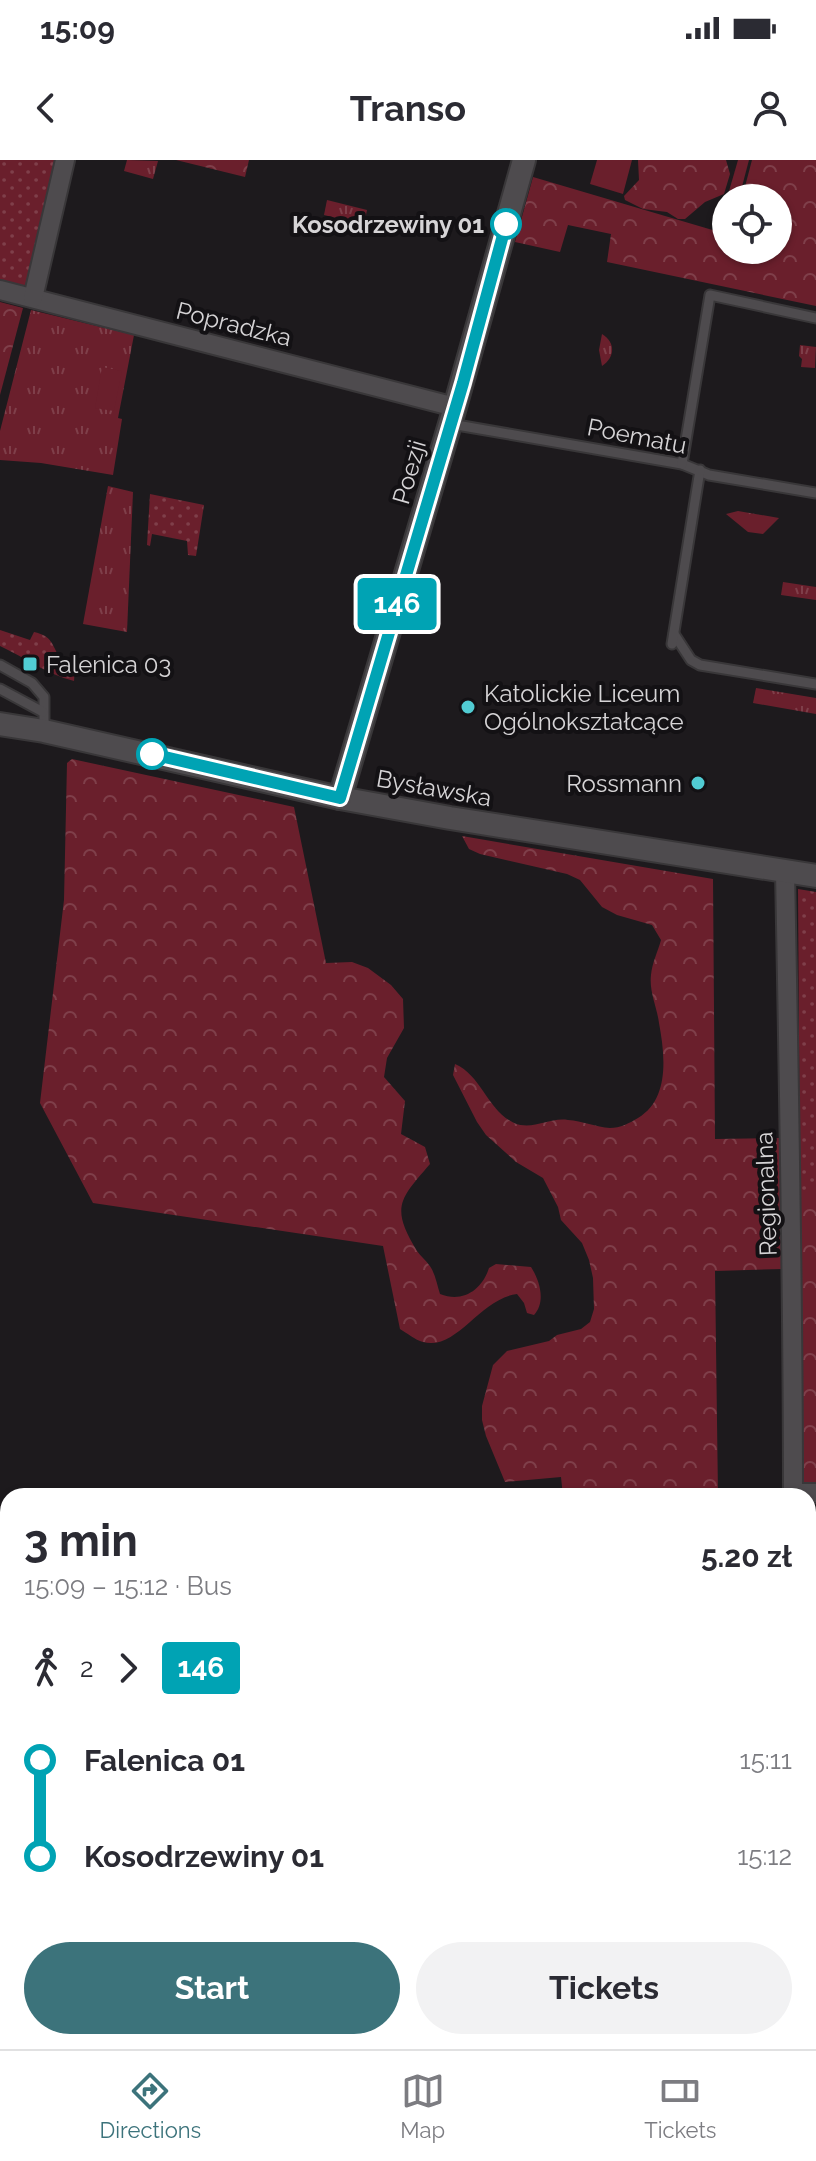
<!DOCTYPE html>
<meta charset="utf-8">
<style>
:root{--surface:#fff;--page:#f2f2f3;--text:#2b2b33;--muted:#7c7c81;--line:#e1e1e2;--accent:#3c737b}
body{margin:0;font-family:Raleway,sans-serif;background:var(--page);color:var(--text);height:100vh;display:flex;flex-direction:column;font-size:30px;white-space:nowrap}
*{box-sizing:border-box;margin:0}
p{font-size:26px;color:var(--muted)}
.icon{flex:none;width:44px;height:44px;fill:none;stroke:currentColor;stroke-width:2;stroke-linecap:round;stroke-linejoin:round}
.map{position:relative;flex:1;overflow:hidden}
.drawer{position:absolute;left:0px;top:1328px;width:816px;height:562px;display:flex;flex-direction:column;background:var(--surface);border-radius:24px 24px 0 0;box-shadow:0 2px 6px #0004}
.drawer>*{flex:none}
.badge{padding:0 16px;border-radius:6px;font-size:28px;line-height:52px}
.fabs{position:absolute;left:712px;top:24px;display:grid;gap:16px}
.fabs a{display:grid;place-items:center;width:80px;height:80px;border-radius:50%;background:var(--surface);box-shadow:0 2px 6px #0004;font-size:40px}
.map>.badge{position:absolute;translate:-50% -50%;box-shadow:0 0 0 4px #fff}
.legs{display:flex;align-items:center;gap:12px;height:88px;padding:0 24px;font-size:26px}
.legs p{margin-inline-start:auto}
.headline{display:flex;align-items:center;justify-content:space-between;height:136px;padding:0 24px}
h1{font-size:44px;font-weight:700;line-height:60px}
.action{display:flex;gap:16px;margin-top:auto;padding:16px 24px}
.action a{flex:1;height:92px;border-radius:48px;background:var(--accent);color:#fff;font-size:32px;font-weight:700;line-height:92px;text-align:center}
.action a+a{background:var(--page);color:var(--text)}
ul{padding:0 24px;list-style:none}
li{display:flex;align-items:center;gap:28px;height:96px;font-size:30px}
li i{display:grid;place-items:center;width:12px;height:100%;margin:0 10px;background:currentColor}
li i::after{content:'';width:20px;height:20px;margin:-10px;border:6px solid;border-radius:50%;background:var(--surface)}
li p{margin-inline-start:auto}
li:first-child i{background:linear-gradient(#0000 50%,currentColor 0)}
li:last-child i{background:linear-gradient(currentColor 50%,#0000 0)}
.status{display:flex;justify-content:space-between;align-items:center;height:56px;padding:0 40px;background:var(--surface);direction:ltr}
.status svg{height:22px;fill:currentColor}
header{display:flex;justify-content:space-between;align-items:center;height:104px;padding:0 24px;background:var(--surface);font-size:36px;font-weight:700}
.menu{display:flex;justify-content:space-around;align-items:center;height:112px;border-top:2px solid var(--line);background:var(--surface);font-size:22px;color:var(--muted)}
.menu a{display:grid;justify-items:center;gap:4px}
.menu .on{color:var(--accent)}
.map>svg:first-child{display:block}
.grass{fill:url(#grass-dots)}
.forest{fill:url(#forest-crowns)}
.park{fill:url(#park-tufts)}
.pitch{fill:#6a1f2c}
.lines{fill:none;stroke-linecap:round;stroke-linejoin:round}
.service-casing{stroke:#393739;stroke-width:13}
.minor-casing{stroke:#393739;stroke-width:22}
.tertiary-casing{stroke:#393739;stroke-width:26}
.service{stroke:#4e4b4e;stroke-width:9}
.minor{stroke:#4e4b4e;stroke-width:18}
.tertiary{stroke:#4e4b4e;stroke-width:22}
.line-1-casing{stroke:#fff;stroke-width:18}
.line-1{stroke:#00a3b4;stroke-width:12}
.stop-1-dot{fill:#fff;stroke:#00a3b4;stroke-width:4}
.poi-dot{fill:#51ccd3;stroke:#131114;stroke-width:3}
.labels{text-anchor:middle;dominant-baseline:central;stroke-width:8;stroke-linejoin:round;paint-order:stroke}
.stop-label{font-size:24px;font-weight:bold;fill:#d6d4d6;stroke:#131114;text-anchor:end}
.street-label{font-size:24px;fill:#d6d4d6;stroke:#131114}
.poi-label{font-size:24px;fill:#d6d4d6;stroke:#131114;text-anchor:start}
</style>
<div class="status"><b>15:09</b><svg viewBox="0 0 49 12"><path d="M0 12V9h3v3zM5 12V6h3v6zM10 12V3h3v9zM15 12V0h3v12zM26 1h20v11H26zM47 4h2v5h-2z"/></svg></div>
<header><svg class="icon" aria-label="back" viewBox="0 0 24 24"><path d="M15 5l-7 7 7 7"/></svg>Transo<svg class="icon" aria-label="person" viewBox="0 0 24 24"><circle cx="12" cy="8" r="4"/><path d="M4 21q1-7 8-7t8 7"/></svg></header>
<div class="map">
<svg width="816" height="1889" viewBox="0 0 816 1889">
<defs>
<pattern id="grass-dots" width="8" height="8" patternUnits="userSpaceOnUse" patternTransform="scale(2)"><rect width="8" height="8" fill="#6a1f2c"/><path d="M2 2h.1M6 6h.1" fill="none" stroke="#7f3f4a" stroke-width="1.8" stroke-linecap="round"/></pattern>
<pattern id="forest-crowns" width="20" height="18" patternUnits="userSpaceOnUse" patternTransform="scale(2)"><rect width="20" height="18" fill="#6a1f2c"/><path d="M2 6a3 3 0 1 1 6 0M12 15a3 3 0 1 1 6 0" fill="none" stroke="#7f3f4a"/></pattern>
<pattern id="park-tufts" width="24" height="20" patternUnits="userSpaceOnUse" patternTransform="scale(2)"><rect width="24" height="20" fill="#6a1f2c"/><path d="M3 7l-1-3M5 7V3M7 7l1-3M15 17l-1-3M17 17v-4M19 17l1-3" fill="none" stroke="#7f3f4a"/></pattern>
</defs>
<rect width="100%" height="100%" fill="#1d1a1d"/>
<g class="grass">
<polygon points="0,0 59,0 26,127 0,120"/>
<polygon points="150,334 204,345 196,396 188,395 187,381 152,374 150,386 147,385"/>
<path d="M0,470L30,480L34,472C52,476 52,484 60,499L75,507L74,521C46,514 26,498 0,486Z"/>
<polygon points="798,729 816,732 816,1034 800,1034"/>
</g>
<g class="forest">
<polygon points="176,0 249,0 245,17"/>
<polygon points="638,0 726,0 730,14 724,34 705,42 685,59 678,59 667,52 643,49 625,40 624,36 639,20"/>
<polygon points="752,0 816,0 816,146 607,102 611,74 568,65 560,92 515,82 533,17 726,74 726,90 778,90 778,38 742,38"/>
<polygon points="0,142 23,148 0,235"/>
<path d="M72,599L294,647L326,803L352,802L368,808L391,825L403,839L404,868L387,898L384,917L405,941L401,974L425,987L430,1004C400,1039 390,1047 417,1091C420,1096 426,1100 429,1105C435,1112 437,1125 440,1134C463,1143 482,1130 489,1108L496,1104L531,1107C540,1121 546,1142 534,1155L527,1153L524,1143L517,1134C479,1139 457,1191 423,1182C415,1180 407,1173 400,1169L383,1086L93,1043L40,943L64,740L67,603Z"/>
<path d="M462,676L713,719L715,979L781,978L782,1109L715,1111L718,1336H563L561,1317L505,1322L486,1276L482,1260V1246L493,1205L507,1191L549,1181L557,1175L581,1169L590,1162L594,1149L593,1118L589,1100L582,1083L561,1060L558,1047L543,1018L516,1002L486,975L477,962L453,915L455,904C482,916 487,950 514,963C533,971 549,957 568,960C582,961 596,967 610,968C620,968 630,963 638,958C670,939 665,895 659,863C657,847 649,832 651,815C652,803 658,791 661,780L652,765L617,755L602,747L580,720L567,714L480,694L469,689Z"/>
<polygon points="800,1034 816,1034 816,1322 803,1322"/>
<polygon points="808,1401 816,1402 816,1546 808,1544"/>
<polygon points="753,1882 795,1882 794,1889 751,1889"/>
</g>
<g class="park">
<polygon points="127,0 158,1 153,19 124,11"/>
<polygon points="327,40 367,50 364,65 324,55"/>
<polygon points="31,150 134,175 118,258 122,259 113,315 41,303 0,300 0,271"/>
<path d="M602,174C616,183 615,197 602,206L599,190Z"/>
<polygon points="800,185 816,187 815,208 801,207 802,199 799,196"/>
<polygon points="108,326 133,332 127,472 83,464"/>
<polygon points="738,351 779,358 763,374 748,372 726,354"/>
<polygon points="783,422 816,427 816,440 781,435"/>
<polygon points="756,528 816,538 816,554 753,543"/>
</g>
<g class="pitch">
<polygon points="597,0 632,0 623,34 590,24"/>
<polygon points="738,0 749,0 739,38 727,38"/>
<polygon points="102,207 122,211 114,251 95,248"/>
<polygon points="8,1655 8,1828 0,1826 0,1689"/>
</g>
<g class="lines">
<defs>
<g id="service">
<polyline points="451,264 682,304 709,315 816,333"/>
<polyline points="682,304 710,135 816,158"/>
<polyline points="674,474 691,500 700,505 816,524"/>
<polyline points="672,484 700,310"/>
<polyline points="0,505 32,523 44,537 44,570"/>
<polyline points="0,529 43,552"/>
<polyline points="808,1865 816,1831"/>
</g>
<g id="minor">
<polyline points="0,130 455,247"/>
<polyline points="33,138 65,0"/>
<path d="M785,711C789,918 793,1126 793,1333H816"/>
<polyline points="0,1512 8,1514"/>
<polyline points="808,1701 816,1703"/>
</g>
<g id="tertiary">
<polyline points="0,564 44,571 340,638 450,658 816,716"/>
<polyline points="340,638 455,247 524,0"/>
</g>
</defs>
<use href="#service" class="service-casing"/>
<use href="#minor" class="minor-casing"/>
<use href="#tertiary" class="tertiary-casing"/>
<use href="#service" class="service"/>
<use href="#minor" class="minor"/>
<use href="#tertiary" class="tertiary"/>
</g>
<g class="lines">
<defs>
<polyline id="line-1" points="152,594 340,638 463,223 506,64"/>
</defs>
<use href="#line-1" class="line-1-casing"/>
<use href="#line-1" class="line-1"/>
</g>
<g class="stop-1-dot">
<circle cx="506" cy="64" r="14"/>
<circle cx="152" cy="594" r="14"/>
</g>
<g class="poi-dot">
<rect x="22" y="496" width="16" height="16" rx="4"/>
<circle cx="468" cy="547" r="8"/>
<circle cx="698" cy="623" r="8"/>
</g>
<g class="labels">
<g class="stop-label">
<text x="484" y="64">Kosodrzewiny 01</text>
</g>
<g class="street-label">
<text transform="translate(234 164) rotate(14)">Popradzka</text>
<text transform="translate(637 276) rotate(11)">Poematu</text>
<text transform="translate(409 312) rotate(-74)">Poezji</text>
<text transform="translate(434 628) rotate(10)">Bysławska</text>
<text transform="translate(766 1034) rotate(-92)">Regionalna</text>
</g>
<g class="poi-label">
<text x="46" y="504">Falenica 03</text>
<text x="484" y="533">Katolickie Liceum<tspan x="484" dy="28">Ogólnokształcące</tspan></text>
<text x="682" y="623" text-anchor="end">Rossmann</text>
</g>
</g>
</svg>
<div class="fabs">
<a><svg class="icon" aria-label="locate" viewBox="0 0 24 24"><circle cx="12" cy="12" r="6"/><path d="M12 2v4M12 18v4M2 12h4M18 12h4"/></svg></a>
</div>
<b class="badge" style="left:397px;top:444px;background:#00a3b4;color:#fff">146</b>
<section class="drawer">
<div class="headline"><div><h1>3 min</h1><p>15:09 – 15:12 · Bus</p></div><b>5.20 zł</b></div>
<div class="legs"><svg class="icon" aria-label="walk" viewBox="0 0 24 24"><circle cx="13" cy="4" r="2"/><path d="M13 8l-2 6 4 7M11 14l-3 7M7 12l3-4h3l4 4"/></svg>2<svg class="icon" aria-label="forward" viewBox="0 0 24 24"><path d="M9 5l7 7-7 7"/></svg><b class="badge" style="background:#00a3b4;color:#fff">146</b></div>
<ul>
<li><i style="color:#00a3b4"></i><b>Falenica 01</b><p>15:11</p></li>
<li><i style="color:#00a3b4"></i><b>Kosodrzewiny 01</b><p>15:12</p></li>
</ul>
<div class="action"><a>Start</a><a>Tickets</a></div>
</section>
</div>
<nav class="menu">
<a class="on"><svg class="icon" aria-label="directions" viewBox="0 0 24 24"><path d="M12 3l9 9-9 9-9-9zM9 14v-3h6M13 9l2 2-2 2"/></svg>Directions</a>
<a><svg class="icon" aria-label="map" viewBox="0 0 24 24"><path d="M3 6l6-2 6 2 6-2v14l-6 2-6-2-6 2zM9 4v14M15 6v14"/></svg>Map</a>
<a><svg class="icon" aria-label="tickets" viewBox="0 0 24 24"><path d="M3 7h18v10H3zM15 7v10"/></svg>Tickets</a>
</nav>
